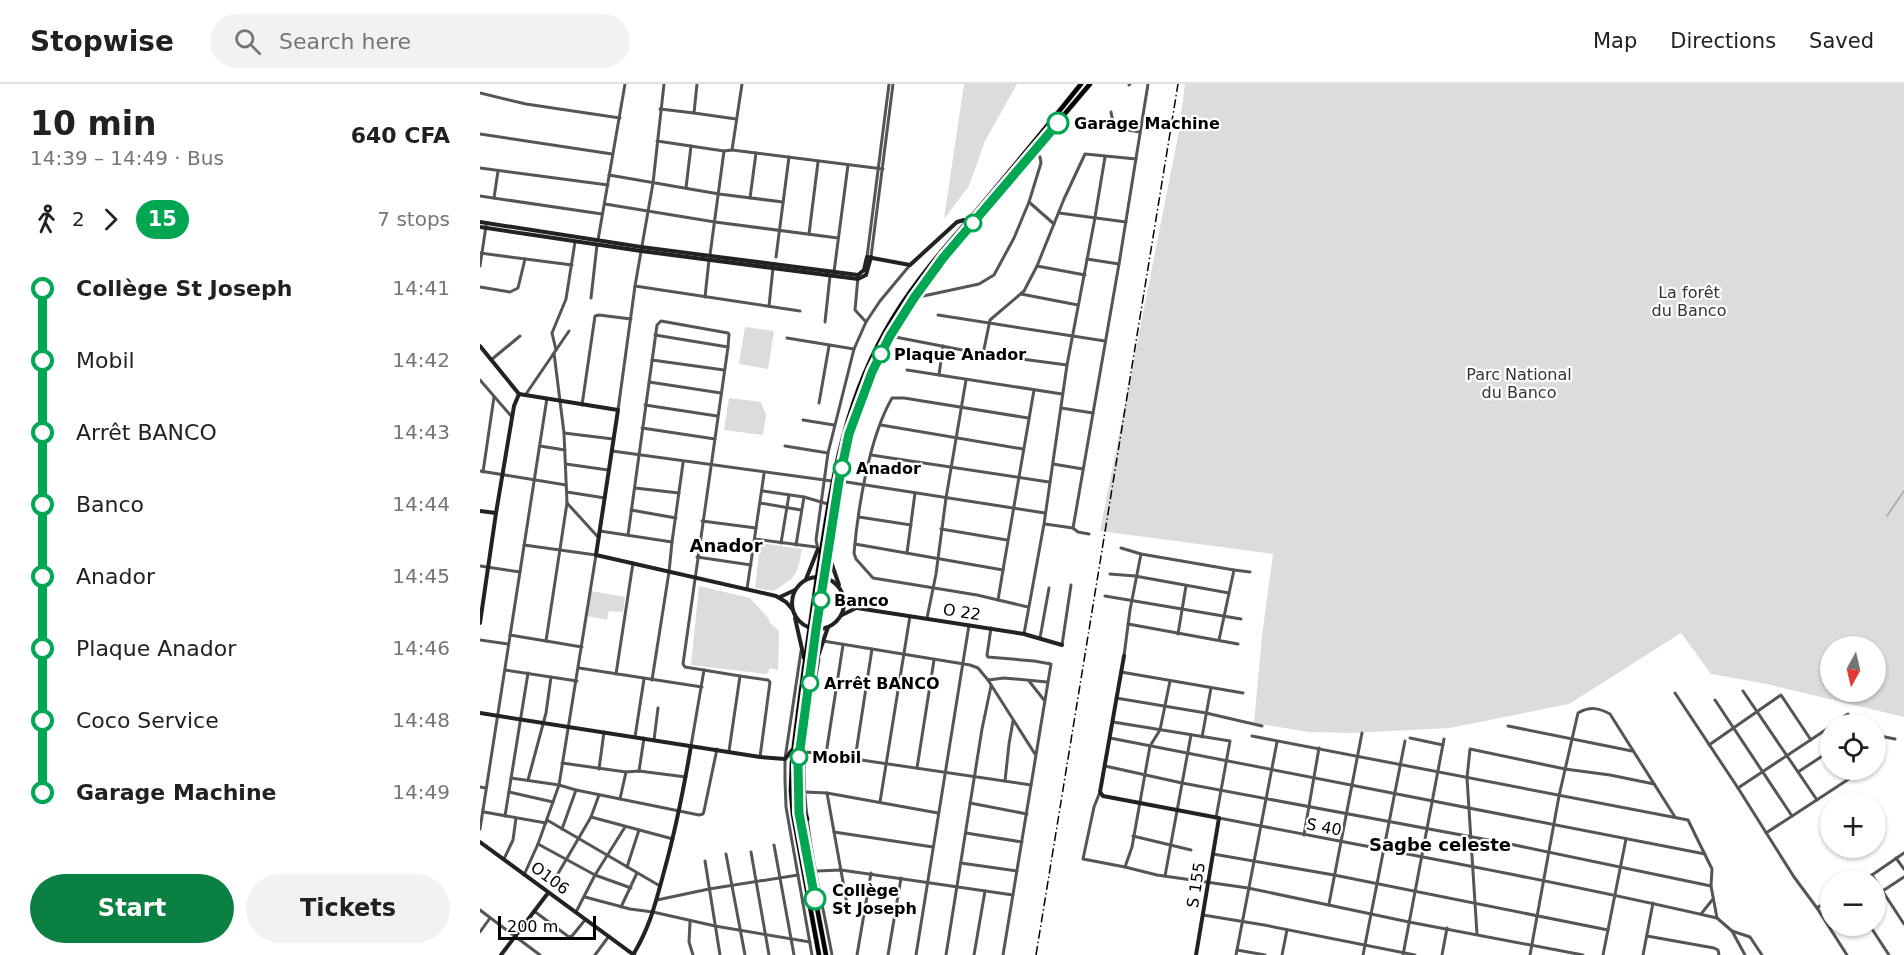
<!DOCTYPE html>
<meta charset="utf-8">
<style>
:root{--surface:#fff;--page:#f2f2f2;--text:#202124;--muted:#757577;--line:#e0e0e0;--accent:#0b8043}
body{margin:0;font-family:"DejaVu Sans",sans-serif;background:var(--page);color:var(--text);height:100vh;display:flex;flex-direction:column;font-size:22px;white-space:nowrap}
*{box-sizing:border-box;margin:0}
p{font-size:20px;color:var(--muted)}
.icon{flex:none;width:33px;height:33px;fill:none;stroke:currentColor;stroke-width:2;stroke-linecap:round;stroke-linejoin:round}
.map{position:relative;flex:1;overflow:hidden}
.details{display:flex;flex-direction:column;background:var(--surface);width:480px}
.details>*{flex:none}
.badge{padding:0 12px;border-radius:20px;font-size:21px;line-height:39px}
.needle{width:39px;rotate:188deg}
.controls{position:absolute;left:1340px;top:552px;display:grid;gap:12px}
.controls a{display:grid;place-items:center;width:66px;height:66px;border-radius:50%;background:var(--surface);box-shadow:0 2px 4px #0004;font-size:30px}
.scale{position:absolute;left:18px;bottom:15px;width:98px;box-sizing:border-box;padding-left:6px;border:3px solid #000;border-top:0;font-size:16px;line-height:21px;white-space:nowrap;color:#000;-webkit-text-stroke:4px #fff;paint-order:stroke}
.map>.badge{position:absolute;translate:-50% -50%;box-shadow:0 0 0 3px #fff}
.legs{display:flex;align-items:center;gap:9px;height:66px;padding:0 30px;font-size:20px}
.legs p{margin-inline-start:auto}
.overview{display:flex;align-items:center;justify-content:space-between;height:102px;padding:0 30px}
h1{font-size:33px;font-weight:700;line-height:45px}
.primary-button{display:flex;gap:12px;margin-top:auto;padding:12px 30px}
.primary-button a{flex:1;height:69px;border-radius:36px;background:var(--accent);color:#fff;font-size:24px;font-weight:700;line-height:69px;text-align:center}
.primary-button a+a{background:var(--page);color:var(--text)}
ul{padding:0 30px;list-style:none}
li{display:flex;align-items:center;gap:21px;height:72px;font-size:22px}
li i{display:grid;place-items:center;width:9px;height:100%;margin:0 8px;background:currentColor}
li i::after{content:'';width:15px;height:15px;margin:-8px;border:4px solid;border-radius:50%;background:var(--surface)}
li p{margin-inline-start:auto}
li:first-child i{background:linear-gradient(#0000 50%,currentColor 0)}
li:last-child i{background:linear-gradient(currentColor 50%,#0000 0)}
header{display:flex;align-items:center;gap:36px;box-sizing:border-box;height:84px;padding:0 30px;background:var(--surface);border-bottom:2px solid var(--line)}
header strong{font-size:28px}
nav{display:flex;gap:33px;margin-inline-start:auto;font-size:21px}
.search{width:420px;height:54px;background:var(--page);display:flex;align-items:center;gap:15px;box-sizing:border-box;padding:0 21px;border-radius:33px;color:var(--muted);font-size:22px}
main{display:flex;flex:1;min-height:0}
.map>svg:first-child{display:block}
.green{fill:#dcdcdc;fill-rule:evenodd}
.lines{fill:none;stroke-linecap:round;stroke-linejoin:round}
.stream{stroke:#a3a3a3;stroke-width:1.5}
.primary-casing{stroke:#dbdbdb;stroke-width:6}
.street{stroke:#555;stroke-width:3}
.secondary{stroke:#222;stroke-width:4}
.primary{stroke:#000;stroke-width:4.5}
.rail{stroke:#000;stroke-width:1.5;stroke-dasharray:9 3 1.5 3;stroke-linecap:butt}
.line-1-casing{stroke:#fff;stroke-width:14}
.line-1{stroke:#00a651;stroke-width:9}
.stop-1-dot{fill:#fff;stroke:#00a651;stroke-width:3}
.labels{text-anchor:middle;dominant-baseline:central;stroke-width:4.5;stroke-linejoin:round;paint-order:stroke}
.stop-label{font-size:16px;font-weight:bold;fill:#000;stroke:#fff;text-anchor:start}
.park-label{font-size:16px;fill:#333;stroke:#fff}
.street-label{font-size:16px;fill:#000;stroke:#fff}
.neighbourhood-label{font-size:18px;font-weight:bold;fill:#000;stroke:#fff}
</style>
<header>
<strong>Stopwise</strong>
<div class="search"><svg class="icon" aria-label="search" viewBox="0 0 24 24"><circle cx="10" cy="10" r="6"/><path d="M15 15l6 6"/></svg>Search here</div>
<nav><a>Map</a><a>Directions</a><a>Saved</a></nav>
</header>
<main>
<section class="details">
<div class="overview"><div><h1>10 min</h1><p>14:39 – 14:49 · Bus</p></div><b>640 CFA</b></div>
<div class="legs"><svg class="icon" aria-label="walk" viewBox="0 0 24 24"><circle cx="13" cy="4" r="2"/><path d="M13 8l-2 6 4 7M11 14l-3 7M7 12l3-4h3l4 4"/></svg>2<svg class="icon" aria-label="forward" viewBox="0 0 24 24"><path d="M9 5l7 7-7 7"/></svg><b class="badge" style="background:#00a651;color:#fff">15</b><p>7 stops</p></div>
<ul>
<li><i style="color:#00a651"></i><b>Collège St Joseph</b><p>14:41</p></li>
<li><i style="color:#00a651"></i><span>Mobil</span><p>14:42</p></li>
<li><i style="color:#00a651"></i><span>Arrêt BANCO</span><p>14:43</p></li>
<li><i style="color:#00a651"></i><span>Banco</span><p>14:44</p></li>
<li><i style="color:#00a651"></i><span>Anador</span><p>14:45</p></li>
<li><i style="color:#00a651"></i><span>Plaque Anador</span><p>14:46</p></li>
<li><i style="color:#00a651"></i><span>Coco Service</span><p>14:48</p></li>
<li><i style="color:#00a651"></i><b>Garage Machine</b><p>14:49</p></li>
</ul>
<div class="primary-button"><a>Start</a><a>Tickets</a></div>
</section>
<div class="map">
<svg width="1424" height="871" viewBox="0 0 1424 871">
<rect width="100%" height="100%" fill="#fff"/>
<g class="green">
<polygon points="484,0 537,0 505,57 489,102 464,135"/>
<path d="M705,0H1424V633L1287,600L1231,590L1201,549L1089,620L970,644L872,649L829,648L774,639L782,552L793,470L620,447L699,47ZM1350,562H1395V608H1350Z"/>
<polygon points="265,243 294,247 288,285 259,280"/>
<polygon points="249,314 281,318 286,331 283,351 244,346"/>
<path d="M280,459L322,465C317,492 317,493 293,507L275,504Z"/>
<polygon points="219,502 270,514 289,535 289,538 299,547 298,586 290,584 287,590 211,581"/>
<polygon points="111,507 145,513 143,528 129,527 127,536 107,532"/>
</g>
<g class="lines">
<polyline class="stream" points="1407,432 1424,407"/>
<defs>
<g id="primary">
<polyline points="321,722 327,735"/>
<path d="M339,871L313,730L311,707L312,679C319,617 328,556 337,494C352,399 362,318 413,234C436,196 465,163 494,130C530,87 566,44 601,0"/>
<polyline points="346,871 319,729 318,682 336,545 359,397 369,350 392,288 410,252 434,214 463,174 610,0"/>
</g>
</defs>
<use href="#primary" class="primary-casing"/>
<g class="street">
<polyline points="262,0 252,66 403,85"/>
<polyline points="649,1 650,0"/>
<polyline points="0,9 46,20 140,34"/>
<polyline points="180,25 214,29 217,0"/>
<path d="M631,28C633,47 644,45 660,48"/>
<polyline points="214,29 256,35"/>
<polyline points="0,50 132,70"/>
<polyline points="177,57 244,67 252,66"/>
<polyline points="0,84 128,101"/>
<polyline points="129,91 239,110 303,118"/>
<polyline points="206,104 211,62"/>
<polyline points="0,112 122,130"/>
<polyline points="14,114 18,87"/>
<polyline points="270,114 276,69"/>
<polyline points="549,118 574,140"/>
<polyline points="125,120 235,138 358,154"/>
<polyline points="579,129 646,138"/>
<polyline points="329,150 338,78"/>
<polyline points="118,156 145,0"/>
<polyline points="0,169 92,181"/>
<polyline points="230,171 244,67"/>
<polyline points="296,173 309,73"/>
<polyline points="387,173 409,0"/>
<polyline points="391,173 413,0"/>
<polyline points="607,175 639,180"/>
<polyline points="0,182 6,142"/>
<polyline points="557,182 605,191"/>
<polyline points="354,188 368,81"/>
<polyline points="378,193 375,226 386,238"/>
<polyline points="155,202 320,227"/>
<polyline points="0,203 30,208 38,204 45,175"/>
<polyline points="541,210 598,221"/>
<polyline points="225,213 229,176"/>
<polyline points="111,214 117,161"/>
<polyline points="434,214 499,200 514,191 534,154 549,118 561,79 560,73 554,67"/>
<polyline points="289,222 293,184"/>
<polyline points="458,231 625,257"/>
<polyline points="345,238 350,192"/>
<polyline points="175,251 248,263"/>
<polyline points="410,252 503,270 587,281"/>
<polyline points="307,254 374,265"/>
<polyline points="76,266 72,249 86,215 95,158"/>
<polyline points="503,270 510,236 544,207 557,182 584,115 605,70 656,75"/>
<polyline points="11,276 40,252"/>
<polyline points="172,276 244,286"/>
<polyline points="427,286 582,310"/>
<polyline points="459,291 463,262"/>
<polyline points="0,296 32,333"/>
<polyline points="169,298 241,309"/>
<polyline points="46,310 89,247"/>
<polyline points="339,319 349,262"/>
<polyline points="102,321 115,232 119,231 151,235"/>
<polyline points="165,321 237,332"/>
<polyline points="581,324 613,329"/>
<polyline points="138,326 155,202 173,99 184,0"/>
<polyline points="323,336 354,341"/>
<polyline points="401,341 543,365"/>
<polyline points="162,344 235,355"/>
<polyline points="84,349 133,355"/>
<polyline points="60,362 85,366"/>
<polyline points="305,362 348,369"/>
<polyline points="132,367 352,397"/>
<polyline points="391,371 569,398"/>
<polyline points="86,380 128,386"/>
<polyline points="573,380 603,385"/>
<polyline points="0,387 86,401"/>
<polyline points="3,388 14,313"/>
<polyline points="360,397 565,429"/>
<polyline points="155,404 199,409"/>
<polyline points="283,407 324,413 348,420"/>
<polyline points="87,408 125,414"/>
<polyline points="87,419 118,453"/>
<polyline points="280,419 321,426"/>
<polyline points="151,426 196,434"/>
<polyline points="379,433 431,441"/>
<polyline points="222,437 276,444"/>
<polyline points="565,440 593,444 598,448 609,450"/>
<polyline points="593,444 639,180 668,0"/>
<polyline points="461,445 527,456"/>
<polyline points="120,447 192,458"/>
<polyline points="148,451 177,241 181,237 248,249 249,250 248,263 203,580 205,583 260,592"/>
<polyline points="275,455 336,463"/>
<polyline points="301,459 309,411"/>
<polyline points="375,460 523,486 554,306"/>
<polyline points="44,461 116,471 79,701 58,760 44,791"/>
<polyline points="316,461 324,413"/>
<polyline points="641,464 661,470"/>
<polyline points="338,465 336,456 348,369 374,265 386,238 400,217 430,181"/>
<polyline points="427,469 435,409"/>
<polyline points="217,473 271,481"/>
<polyline points="0,482 40,488"/>
<polyline points="630,490 655,492 749,509"/>
<polyline points="267,505 284,390"/>
<polyline points="625,512 761,535"/>
<polyline points="518,516 523,486"/>
<path d="M548,523L497,511L393,494L376,475L374,469C378,424 389,354 412,314H424L548,334"/>
<polyline points="447,534 456,490 466,414 486,296"/>
<polyline points="648,540 758,560"/>
<polyline points="511,544 507,571 508,573 554,577 571,580 523,871"/>
<polyline points="544,550 564,440 587,281 614,139 625,73"/>
<polyline points="698,550 706,502"/>
<polyline points="30,551 102,563"/>
<polyline points="560,554 569,504"/>
<polyline points="0,556 28,560"/>
<polyline points="739,556 754,486"/>
<polyline points="66,557 87,419 84,349 74,269"/>
<polyline points="343,557 490,581 498,584 508,596 555,670"/>
<polyline points="582,561 591,501"/>
<polyline points="321,567 305,675 305,696 306,723 332,871"/>
<polyline points="644,572 650,526 661,470 754,486 770,488"/>
<path d="M339,575C333,613 323,652 324,689C325,750 341,811 352,871"/>
<polyline points="99,584 222,603"/>
<polyline points="25,586 97,597"/>
<polyline points="641,588 763,609"/>
<polyline points="136,590 153,479"/>
<polyline points="172,596 189,488 192,458 203,379"/>
<polyline points="508,596 524,594 567,598"/>
<polyline points="549,597 564,616"/>
<polyline points="1263,607 1337,716"/>
<polyline points="1195,609 1258,704 1314,793 1337,824 1367,871"/>
<polyline points="636,614 726,629 782,642"/>
<polyline points="1235,616 1312,732"/>
<polyline points="633,638 750,657 736,734"/>
<polyline points="1353,640 1368,630"/>
<polyline points="1028,642 1152,667"/>
<polyline points="1395,649 1400,652 1415,655"/>
<polyline points="772,652 1208,736 1232,785 1231,802 1237,834 1252,847 1270,853 1282,871"/>
<polyline points="155,653 164,595"/>
<polyline points="722,653 731,604"/>
<polyline points="630,654 1225,770"/>
<polyline points="930,654 963,661"/>
<polyline points="174,656 178,624"/>
<polyline points="1229,661 1301,611 1331,656"/>
<polyline points="211,662 224,586"/>
<polyline points="249,667 260,592 288,596 290,598 280,673"/>
<polyline points="320,667 551,701"/>
<polyline points="346,670 363,561"/>
<polyline points="375,675 392,565"/>
<polyline points="82,679 146,688 159,687 206,693"/>
<polyline points="625,682 702,699 1030,760 1231,802"/>
<polyline points="437,684 454,576"/>
<polyline points="119,685 124,648"/>
<polyline points="159,687 164,654"/>
<polyline points="1318,688 1350,667"/>
<polyline points="31,694 79,701 96,706 219,731 223,730 224,727 237,665"/>
<polyline points="48,696 66,629 71,593"/>
<polyline points="525,697 529,660 533,637"/>
<polyline points="0,703 6,704"/>
<polyline points="1258,704 1350,643"/>
<polyline points="29,708 73,718"/>
<polyline points="325,708 347,709 458,729"/>
<polyline points="620,708 614,723 603,775 645,783 677,791 768,804 929,838 1103,871"/>
<polyline points="347,709 367,820"/>
<polyline points="140,715 146,688"/>
<polyline points="400,718 430,532"/>
<polyline points="490,719 547,730"/>
<polyline points="4,728 66,739"/>
<polyline points="25,732 48,589"/>
<polyline points="111,733 193,755"/>
<path d="M739,734C905,766 1072,796 1237,834"/>
<polyline points="67,736 180,802"/>
<polyline points="0,745 67,314"/>
<polyline points="82,745 96,706"/>
<polyline points="354,748 453,763"/>
<polyline points="486,749 542,758"/>
<polyline points="1286,749 1375,691"/>
<polyline points="824,751 839,664"/>
<polyline points="653,752 711,766"/>
<polyline points="58,760 115,791 151,804"/>
<polyline points="294,761 314,871"/>
<polyline points="271,768 289,871"/>
<polyline points="1424,769 1392,791 1424,840"/>
<polyline points="246,770 265,871"/>
<polyline points="733,770 854,791 1128,846"/>
<polyline points="1416,774 1424,785"/>
<polyline points="24,775 33,756 36,734"/>
<polyline points="225,777 240,871"/>
<polyline points="481,779 537,787"/>
<polyline points="147,783 159,746"/>
<polyline points="645,783 652,763 670,662 680,646 690,597"/>
<polyline points="337,787 361,786 533,811"/>
<polyline points="685,792 711,651"/>
<polyline points="76,793 111,733 119,711"/>
<polyline points="1385,796 1392,791"/>
<polyline points="1395,812 1424,793"/>
<polyline points="105,813 150,825 173,828 235,842 330,858"/>
<polyline points="177,816 229,805 318,791"/>
<polyline points="849,820 882,649"/>
<polyline points="141,823 157,789"/>
<polyline points="1337,824 1350,815"/>
<polyline points="0,826 60,871"/>
<polyline points="54,827 89,853 92,852 105,836"/>
<polyline points="96,828 115,791 145,743"/>
<polyline points="1221,830 1233,815"/>
<polyline points="723,831 784,841 935,871"/>
<polyline points="210,838 209,858 213,871"/>
<polyline points="1390,842 1409,871"/>
<polyline points="1252,847 1265,871"/>
<polyline points="0,848 10,834"/>
<polyline points="997,850 987,694 990,665 1085,685 1130,691 1174,700"/>
<polyline points="1167,852 1234,864 1238,866 1239,871"/>
<polyline points="757,866 785,871"/>
<polyline points="115,871 129,852"/>
<polyline points="377,871 391,789"/>
<polyline points="408,871 421,794"/>
<polyline points="436,871 489,541"/>
<polyline points="466,871 502,645 511,602"/>
<polyline points="494,871 505,807"/>
<polyline points="756,871 797,658"/>
<polyline points="802,871 807,846"/>
<polyline points="883,871 925,657"/>
<polyline points="923,871 964,655"/>
<polyline points="962,871 967,844"/>
<path d="M1050,871L1079,712L1098,629C1110,622 1119,624 1130,630L1195,733"/>
<polyline points="1123,871 1146,755"/>
<polyline points="1163,871 1173,819"/>
</g>
<g class="secondary">
<polyline points="0,138 161,163 378,191 384,186 387,173 430,181 477,138 484,136 487,137"/>
<polyline points="0,143 161,167 378,195 386,191 391,173"/>
<polyline points="0,262 39,310"/>
<polyline points="39,310 138,326 116,471 296,512 306,518 313,526"/>
<polyline points="0,427 16,429"/>
<polyline points="348,469 359,501"/>
<circle cx="338" cy="519" r="26"/>
<polyline points="326,495 338,465"/>
<polyline points="300,513 315,506"/>
<polyline points="364,514 377,524 544,550 582,561"/>
<polyline points="362,531 376,524"/>
<polyline points="315,534 324,574"/>
<polyline points="0,539 16,429 34,322 39,310"/>
<polyline points="644,572 620,708 623,712 739,734 716,871"/>
<polyline points="331,593 348,543"/>
<polyline points="0,629 280,673 305,675 312,666"/>
<polyline points="0,758 154,871"/>
<polyline points="21,871 68,809"/>
<path d="M153,871C171,841 176,817 185,784C196,744 204,703 211,662"/>
</g>
<use href="#primary" class="primary"/>
<polyline class="rail" points="556,871 698,0"/>
</g>
<g class="lines">
<defs>
<polyline id="line-1" points="335,815 319,729 318,681 336,545 359,397 369,350 392,288 410,252 434,214 463,174 578,39"/>
</defs>
<use href="#line-1" class="line-1-casing"/>
<use href="#line-1" class="line-1"/>
</g>
<g class="stop-1-dot">
<circle cx="578" cy="39" r="10"/>
<circle cx="493" cy="139" r="8"/>
<circle cx="401" cy="270" r="8"/>
<circle cx="362" cy="384" r="8"/>
<circle cx="341" cy="516" r="8"/>
<circle cx="330" cy="599" r="8"/>
<circle cx="319" cy="673" r="8"/>
<circle cx="335" cy="815" r="10"/>
</g>
<g class="labels">
<g class="stop-label">
<text x="594" y="39">Garage Machine</text>
<text x="414" y="270">Plaque Anador</text>
<text x="376" y="384">Anador</text>
<text x="354" y="516">Banco</text>
<text x="344" y="599">Arrêt BANCO</text>
<text x="332" y="673">Mobil</text>
<text x="352" y="806">Collège<tspan x="352" dy="18">St Joseph</tspan></text>
</g>
<g class="park-label">
<text x="1209" y="208">La forêt<tspan x="1209" dy="18">du Banco</tspan></text>
<text x="1039" y="290">Parc National<tspan x="1039" dy="18">du Banco</tspan></text>
</g>
<g class="street-label">
<text transform="translate(482 528) rotate(9)">O 22</text>
<text transform="translate(844 743) rotate(11)">S 40</text>
<text transform="translate(70 794) rotate(37)">O106</text>
<text transform="translate(716 801) rotate(-81)">S 155</text>
</g>
<g class="neighbourhood-label">
<text x="246" y="461">Anador</text>
<text x="960" y="760">Sagbe celeste</text>
</g>
</g>
</svg>
<div class="controls">
<a><svg class="needle" viewBox="-14 -14 28 28"><path d="M0-13l5 13h-10z" fill="#e53935"/><path d="M0 13l5-13h-10z" fill="#757577"/></svg></a>
<a><svg class="icon" aria-label="locate" viewBox="0 0 24 24"><circle cx="12" cy="12" r="6"/><path d="M12 2v4M12 18v4M2 12h4M18 12h4"/></svg></a>
<a>+</a>
<a>−</a>
</div>
<div class="scale">200 m</div>
</div>
</main>
